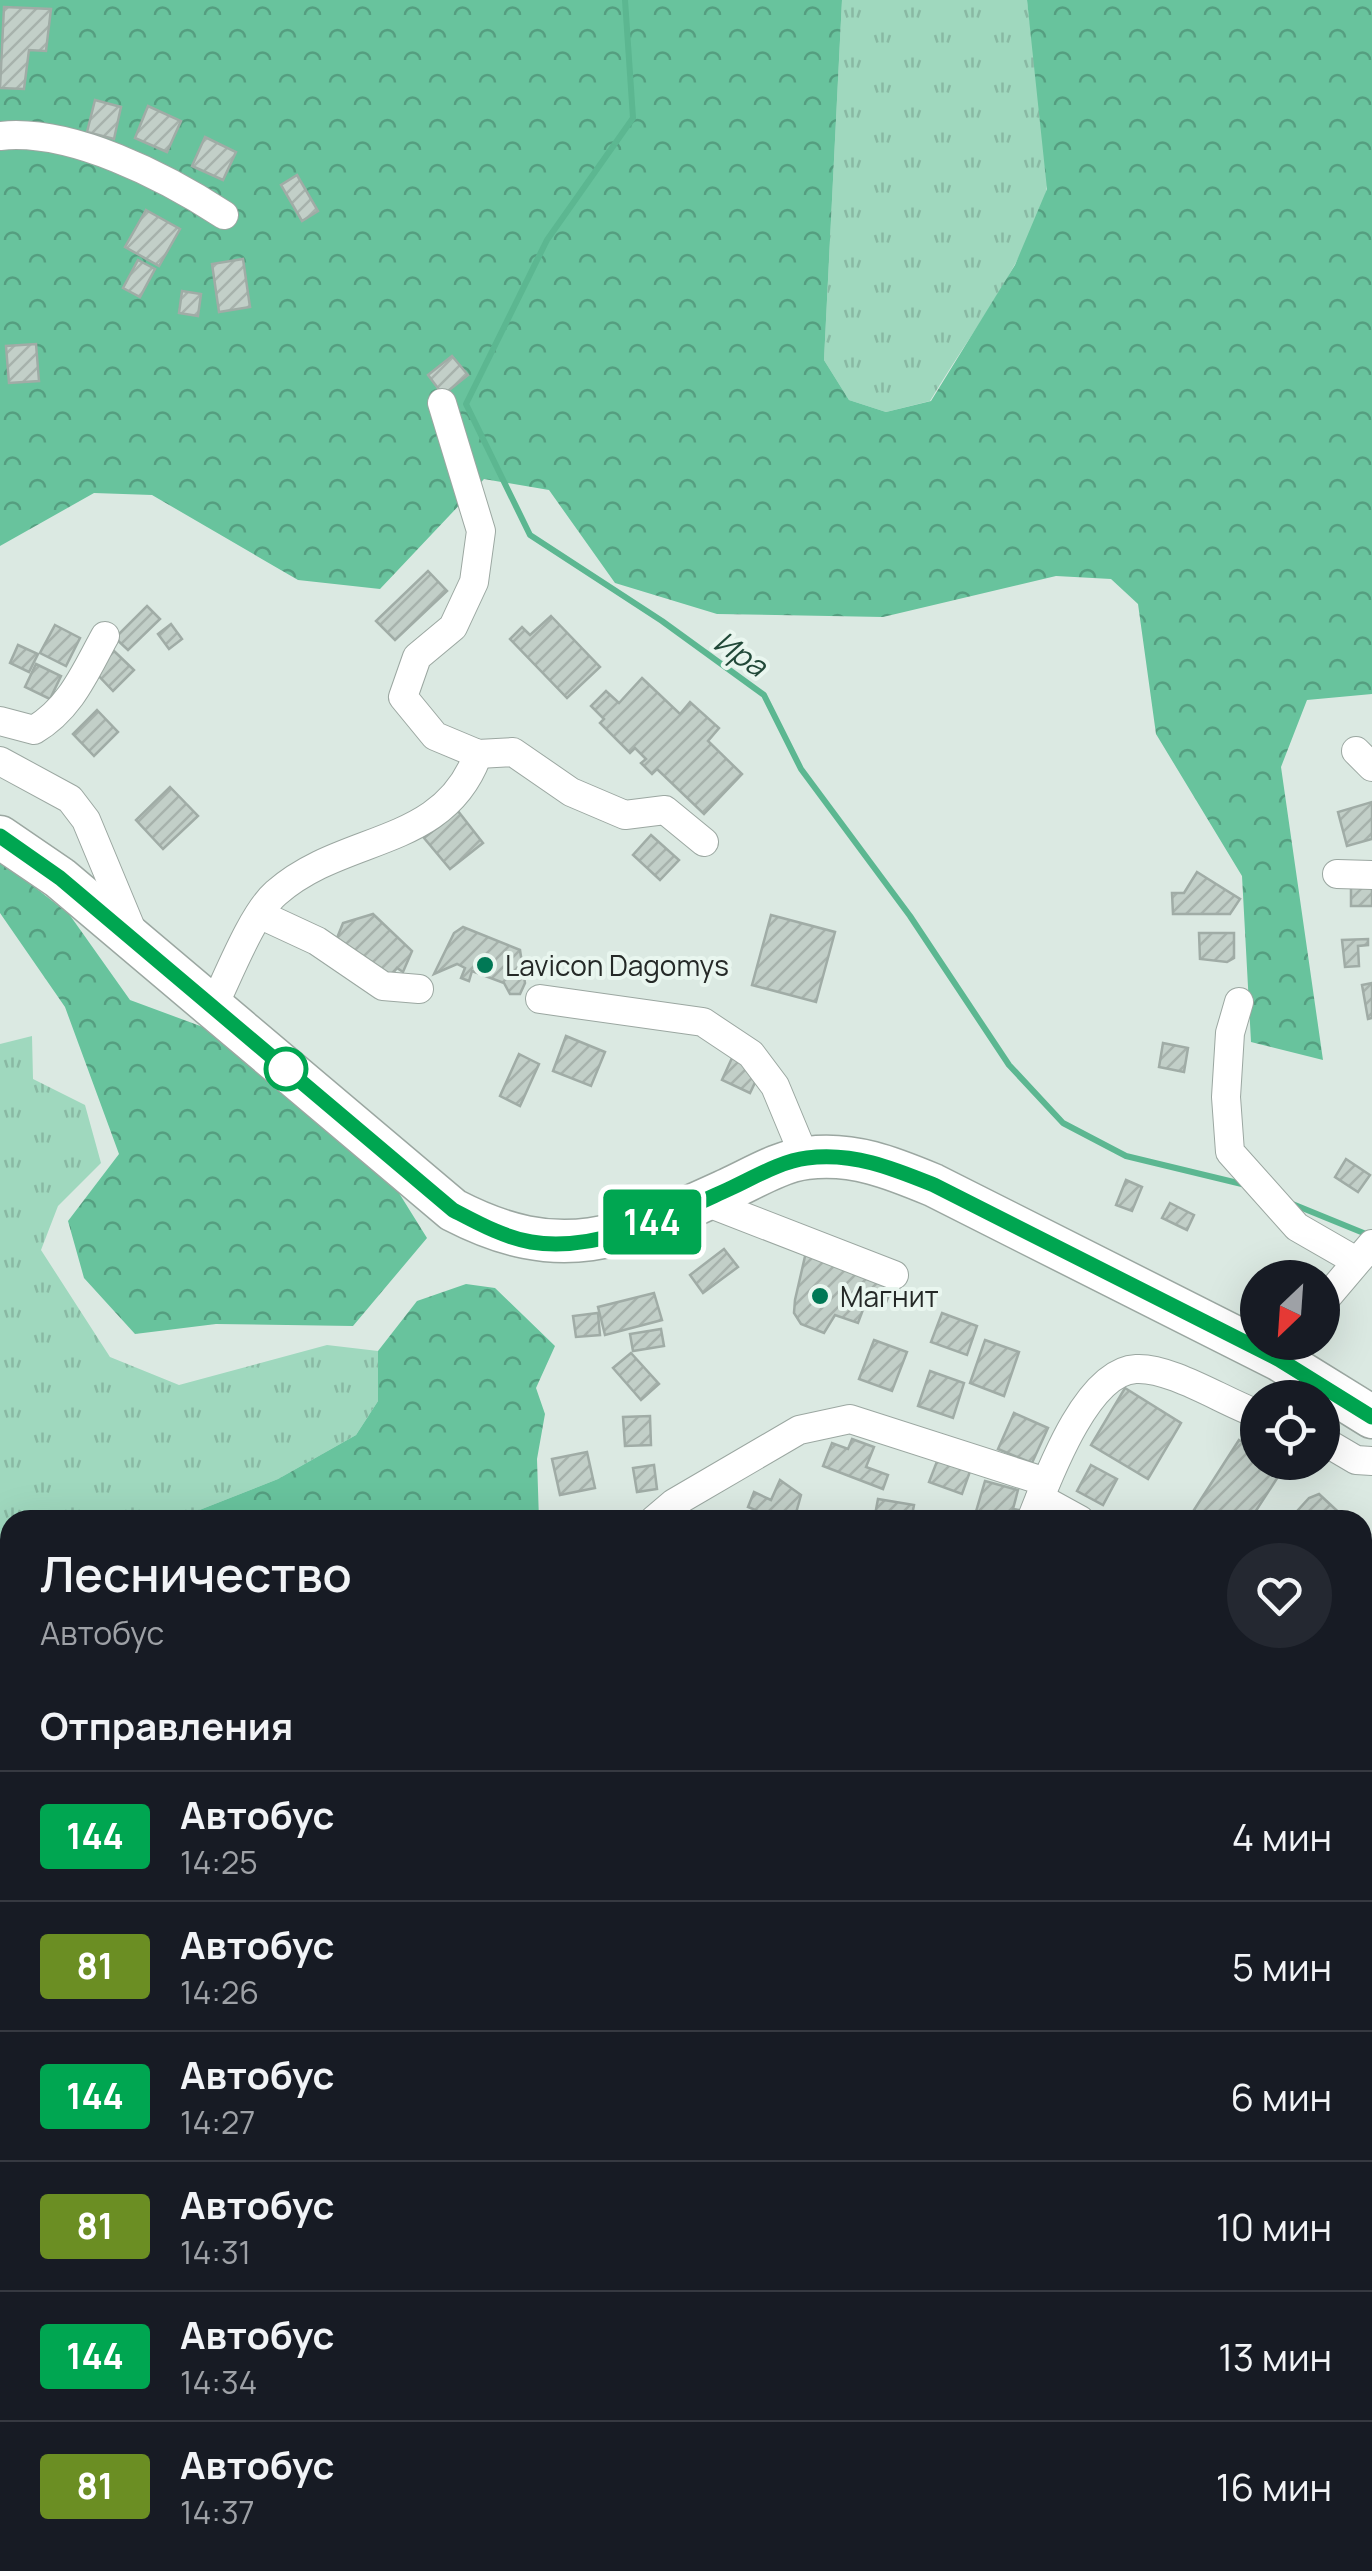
<!DOCTYPE html>
<html lang="ru">
<meta charset="utf-8">
<style>
:root{--surface:#171b24;--page:#242831;--text:#f1f3f6;--muted:#9ea1a6;--line:#363941}
body{margin:0;font-family:Manrope,sans-serif;background:var(--page);color:var(--text);height:100vh;display:flex;flex-direction:column;font-size:38px;white-space:nowrap}
*{box-sizing:border-box;margin:0}
p{font-size:32px;color:var(--muted)}
.icon{flex:none;width:55px;height:55px;fill:none;stroke:currentColor;stroke-width:2;stroke-linecap:round;stroke-linejoin:round}
.map{position:relative;flex:1;overflow:hidden}
.side{position:absolute;left:0px;top:1510px;width:1372px;height:1062px;display:flex;flex-direction:column;background:var(--surface);border-radius:30px 30px 0 0;box-shadow:0 10px 40px #0002}
.side>*{flex:none}
.badge{padding:0 20px;border-radius:8px;font-size:35px;line-height:65px}
.needle{width:65px;rotate:205deg}
.fabs{position:absolute;left:1240px;top:1260px;display:grid;gap:20px}
.fabs a{display:grid;place-items:center;width:100px;height:100px;border-radius:50%;background:var(--surface);box-shadow:0 10px 40px #0002;font-size:50px}
.map>.badge{position:absolute;translate:-50% -50%;box-shadow:0 0 0 5px #fff}
h2{padding:0 40px;font-size:38px;line-height:90px}
.round{display:grid;place-items:center;flex:none;width:105px;height:105px;border-radius:52px;background:var(--page)}
.headline{display:flex;align-items:center;justify-content:space-between;height:170px;padding:0 40px}
h1{font-size:48px;font-weight:600;line-height:75px}
ul{padding:0;list-style:none}
li{display:flex;align-items:center;gap:30px;height:130px;padding:0 40px;border-top:2px solid var(--line)}
li div{flex:1}
li b{display:block;font-size:38px}
li em{font-style:normal}
li .badge{min-width:110px;font-weight:700;text-align:center}
.map>svg:first-child{display:block}
.industrial{fill:url(#industrial-grid)}
.grass{fill:url(#grass-tufts)}
.forest{fill:url(#forest-crowns)}
.lines{fill:none;stroke-linecap:round;stroke-linejoin:round}
.stream{stroke:#5cb791;stroke-width:6}
.building{fill:url(#building-hatch);stroke:#a0aca6;stroke-width:2.5}
.minor-casing{stroke:#9ba7a1;stroke-width:30}
.highway-casing{stroke:#9ba7a1;stroke-width:45}
.path{stroke:#8f9994;stroke-width:4;stroke-dasharray:2.5 8;stroke-linecap:butt}
.minor{stroke:#fff;stroke-width:28}
.highway{stroke:#fff;stroke-width:42}
.line-casing{stroke:#fff;stroke-width:22}
.line{stroke:#00a651;stroke-width:15}
.poi-dot{fill:#007855;stroke:#e9f6ef;stroke-width:4}
.stop-dot{fill:#fff;stroke:#00a651;stroke-width:5}
.labels{text-anchor:middle;dominant-baseline:central;stroke-width:8;stroke-linejoin:round;paint-order:stroke}
.poi-label{font-size:28px;fill:#252927;stroke:#e9f6ef;text-anchor:start}
.water-label{font-size:30px;font-style:italic;fill:#214838;stroke:#e9f6ef}
</style>
<div class="map">
<svg width="1372" height="2571" viewBox="0 0 1372 2571">
<defs>
<pattern id="industrial-grid" width="8" height="8" patternUnits="userSpaceOnUse" patternTransform="scale(2.5)"><rect width="8" height="8" fill="#c9ddd3"/><path d="M0 4h8M4 0v8" fill="none" stroke="#acbeb5"/></pattern>
<pattern id="grass-tufts" width="24" height="20" patternUnits="userSpaceOnUse" patternTransform="scale(2.5)"><rect width="24" height="20" fill="#9fd8be"/><path d="M3 7l-1-3M5 7V3M7 7l1-3M15 17l-1-3M17 17v-4M19 17l1-3" fill="none" stroke="#89b9a3"/></pattern>
<pattern id="forest-crowns" width="20" height="18" patternUnits="userSpaceOnUse" patternTransform="scale(2.5)"><rect width="20" height="18" fill="#68c39d"/><path d="M2 6a3 3 0 1 1 6 0M12 15a3 3 0 1 1 6 0" fill="none" stroke="#559e80"/></pattern>
<pattern id="building-hatch" width="6" height="6" patternUnits="userSpaceOnUse" patternTransform="scale(2.5)"><rect width="6" height="6" fill="#c2cfc8"/><path d="M-1 1l2-2M0 6l6-6M5 7l2-2" fill="none" stroke="#a7b2ac"/></pattern>
</defs>
<rect width="100%" height="100%" fill="#dbe9e2"/>
<g class="industrial">
<polygon points="0,2424 10,2432 10,2562 300,2562 343,2571 0,2571"/>
<polygon points="870,2562 984,2563 1004,2571 569,2571"/>
</g>
<g class="grass">
<path d="M842,0H1027C1031,36 1053,165 1046,192C1026,263 968,337 930,401L886,412L849,400L824,360Z"/>
<polygon points="32,1036 33,1079 85,1105 101,1163 58,1206 41,1250 110,1357 179,1385 327,1345 378,1351 378,1401 356,1435 278,1479 174,1520 10,1520 10,1539 0,1540 0,1044"/>
</g>
<g class="forest">
<polygon points="0,0 842,0 824,360 849,400 886,412 931,401 1015,265 1047,189 1027,0 1372,0 1372,694 1307,700 1281,767 1323,1060 1251,1042 1242,876 1156,734 1138,604 1111,579 1056,576 883,617 717,614 615,583 549,490 484,479 380,589 298,580 152,495 94,493 0,546"/>
<polygon points="0,860 69,914 130,1000 203,1027 389,1177 427,1238 353,1326 216,1324 135,1334 84,1278 68,1221 119,1154 65,1007 0,913"/>
<polygon points="466,1284 495,1288 555,1346 536,1388 545,1414 537,1459 539,1520 174,1520 278,1479 356,1435 378,1401 378,1351 417,1301"/>
<polygon points="10,1539 10,1743 0,1734 0,1540"/>
<polygon points="0,1955 10,1960 10,2432 0,2424"/>
<polygon points="1363,2419 1372,2422 1372,2571 1004,2571 984,2563 1362,2562"/>
<polygon points="300,2563 870,2563 569,2571 343,2571"/>
</g>
<g class="lines">
<g class="stream">
<polyline points="625,0 633,118 547,240 466,404 530,535 662,621 764,695 801,769 910,916 1009,1065 1063,1123 1126,1156 1246,1185"/>
<polyline points="1290,1203 1371,1236"/>
</g>
</g>
<g class="building">
<polygon points="4,7 51,9 46,51 29,50 24,89 0,88"/>
<polygon points="95,100 121,107 114,139 87,132"/>
<polygon points="148,106 181,121 167,152 135,138"/>
<polygon points="205,137 236,152 223,180 192,166"/>
<polygon points="297,175 318,211 302,221 281,185"/>
<polygon points="146,210 180,229 159,266 125,247"/>
<polygon points="243,259 250,307 219,312 212,264"/>
<polygon points="138,260 155,269 140,297 123,288"/>
<polygon points="182,291 201,294 198,316 179,313"/>
<polygon points="36,344 39,381 9,383 6,346"/>
<polygon points="452,356 468,375 443,395 428,375"/>
<polygon points="428,571 447,591 395,640 376,621"/>
<polygon points="147,606 160,619 128,650 115,638"/>
<polygon points="551,616 600,667 567,698 510,639 522,627 530,635"/>
<polygon points="171,624 182,639 169,649 158,634"/>
<polygon points="55,625 80,638 66,666 40,653"/>
<polygon points="18,645 38,654 29,672 10,663"/>
<polygon points="114,651 134,670 113,691 94,671"/>
<polygon points="36,664 61,676 50,699 25,687"/>
<polygon points="642,678 680,714 690,702 719,728 708,741 742,774 704,814 657,769 652,774 641,763 646,759 635,748 630,753 600,723 604,719 591,706 606,691 619,703"/>
<polygon points="97,710 118,732 94,756 73,734"/>
<polygon points="170,787 198,816 163,849 136,820"/>
<polygon points="1372,802 1372,839 1347,846 1338,812"/>
<polygon points="458,811 483,843 450,869 424,838"/>
<polygon points="651,835 679,860 660,880 633,855"/>
<polygon points="1197,872 1240,899 1230,914 1173,914 1172,893 1184,893"/>
<rect x="1351" y="880" width="21" height="26"/>
<polygon points="373,914 412,951 403,972 397,968 389,978 337,938 343,923"/>
<polygon points="771,915 835,932 816,1002 752,985"/>
<polygon points="463,927 520,950 525,983 520,994 510,994 504,983 472,971 469,981 461,978 465,968 457,964 434,974 454,933"/>
<polygon points="1199,933 1234,933 1234,958 1227,962 1200,959"/>
<polygon points="1368,939 1368,945 1358,946 1359,966 1345,967 1342,940"/>
<polygon points="1372,983 1372,1018 1368,1019 1362,985"/>
<polygon points="566,1036 605,1052 591,1086 553,1071"/>
<polygon points="1163,1043 1188,1048 1184,1072 1159,1067"/>
<polygon points="519,1054 539,1064 520,1106 500,1096"/>
<polygon points="732,1058 760,1072 750,1093 722,1080"/>
<polygon points="1346,1159 1370,1175 1358,1192 1335,1177"/>
<polygon points="1126,1180 1142,1187 1132,1211 1116,1205"/>
<polygon points="1170,1203 1194,1215 1187,1230 1162,1218"/>
<polygon points="724,1249 738,1267 703,1293 690,1275"/>
<polygon points="806,1252 893,1285 885,1305 867,1299 858,1323 835,1315 824,1333 801,1324 794,1313 795,1300"/>
<polygon points="654,1293 662,1320 605,1335 598,1307"/>
<polygon points="598,1313 600,1335 576,1337 573,1316"/>
<polygon points="942,1313 977,1326 967,1355 931,1342"/>
<polygon points="661,1329 664,1346 633,1351 630,1334"/>
<polygon points="874,1340 907,1352 892,1391 859,1379"/>
<polygon points="985,1340 1019,1352 1004,1396 970,1383"/>
<polygon points="631,1353 659,1384 641,1400 613,1368"/>
<polygon points="930,1371 964,1383 953,1418 918,1406"/>
<polygon points="1125,1388 1181,1423 1148,1479 1091,1445"/>
<polygon points="1014,1413 1048,1428 1032,1463 998,1449"/>
<polygon points="650,1416 651,1445 625,1446 623,1417"/>
<polygon points="852,1439 874,1447 866,1467 888,1475 883,1489 823,1466 832,1443 848,1449"/>
<polygon points="1239,1440 1258,1450 1258,1462 1274,1462 1283,1469 1250,1520 1208,1520 1194,1510"/>
<polygon points="941,1451 973,1463 962,1494 929,1482"/>
<polygon points="587,1452 595,1488 560,1495 552,1459"/>
<polygon points="654,1465 657,1489 637,1492 633,1468"/>
<polygon points="1091,1465 1117,1479 1103,1505 1077,1491"/>
<polygon points="780,1480 801,1495 794,1520 780,1520 748,1507 754,1492 771,1500"/>
<polygon points="985,1481 1018,1490 1013,1509 1019,1510 1016,1520 975,1515"/>
<polygon points="1319,1494 1347,1520 1289,1520 1309,1498"/>
<polygon points="878,1499 914,1505 911,1520 874,1520"/>
<polygon points="1370,1570 1372,1626 1362,1637 1362,1579"/>
<polygon points="1362,1889 1372,1892 1372,1925 1362,1922"/>
<polygon points="1362,1958 1372,1966 1372,1991 1362,2008"/>
<polygon points="1362,2227 1372,2236 1372,2256 1362,2267"/>
<polygon points="1364,2324 1372,2332 1372,2362 1362,2373"/>
<polygon points="0,2428 10,2430 10,2562 16,2562 15,2571 0,2571"/>
<polygon points="35,2562 105,2562 103,2571 33,2571"/>
<polygon points="105,2562 165,2562 164,2571 103,2571"/>
<polygon points="168,2562 194,2562 211,2566 210,2571 166,2571"/>
<polygon points="754,2562 858,2562 859,2571 671,2571"/>
</g>
<g class="lines">
<defs>
<g id="minor">
<path d="M0,136C71,128 166,177 224,215"/>
<polyline points="442,403 481,531 474,582 453,627 417,657 403,697 435,736 478,754 513,752 571,792 625,815 665,810 704,842"/>
<path d="M0,721L34,730C71,708 85,672 105,636"/>
<polyline points="1356,751 1372,767"/>
<polyline points="0,761 70,799 86,820 133,933"/>
<polyline points="1337,874 1372,875"/>
<polyline points="261,915 317,941 383,986 419,989"/>
<polyline points="540,999 703,1022 751,1054 775,1086 805,1158"/>
<polyline points="1239,1002 1230,1033 1226,1097 1230,1152 1297,1227 1356,1261"/>
<path d="M213,1007C228,977 252,914 276,893C344,833 444,849 478,754"/>
<polyline points="703,1201 894,1275"/>
<polyline points="1322,1303 1372,1244"/>
<polyline points="1322,1440 1356,1460 1372,1461"/>
<polyline points="1040,1498 1080,1520"/>
<polyline points="654,1520 674,1503 799,1430 850,1419 1046,1482"/>
<path d="M1031,1520C1047,1480 1086,1371 1136,1369C1171,1367 1224,1402 1258,1414"/>
<polyline points="0,1749 10,1756"/>
<polyline points="1362,2158 1372,2150"/>
<polyline points="1362,2289 1372,2296"/>
</g>
<path id="highway" d="M0,837L60,878L453,1210C563,1267 624,1237 729,1189C753,1178 781,1161 807,1158C853,1152 892,1168 933,1185L1280,1360L1372,1417"/>
</defs>
<use href="#minor" class="minor-casing"/>
<use href="#highway" class="highway-casing"/>
<polyline class="path" points="1362,2405 1372,2409"/>
<use href="#minor" class="minor"/>
<use href="#highway" class="highway"/>
</g>
<g class="lines">
<defs>
<path id="line" d="M0,836L60,878L453,1210C478,1223 503,1237 531,1242C598,1253 670,1216 729,1189C753,1178 781,1161 807,1158C853,1152 892,1168 934,1185L1280,1360L1372,1417"/>
</defs>
<use href="#line" class="line-casing"/>
<use href="#line" class="line"/>
</g>
<g class="poi-dot">
<circle cx="485" cy="965" r="10"/>
<circle cx="820" cy="1296" r="10"/>
</g>
<circle class="stop-dot" cx="286" cy="1069" r="20"/>
<g class="labels">
<g class="poi-label">
<text x="505" y="965">Lavicon Dagomys</text>
<text x="840" y="1296">Магнит</text>
</g>
<g class="water-label">
<text transform="translate(741 653) rotate(34)">Ира</text>
</g>
</g>
</svg>
<div class="fabs">
<a><svg class="needle" viewBox="-14 -14 28 28"><path d="M0-13l5 13h-10z" fill="#e53935"/><path d="M0 13l5-13h-10z" fill="#9ea1a6"/></svg></a>
<a><svg class="icon" aria-label="locate" viewBox="0 0 24 24"><circle cx="12" cy="12" r="6"/><path d="M12 2v4M12 18v4M2 12h4M18 12h4"/></svg></a>
</div>
<b class="badge" style="left:652px;top:1222px;background:#00a651;color:#fff">144</b>
<section class="side">
<div class="headline"><div><h1>Лесничество</h1><p>Автобус</p></div><a class="round"><svg class="icon" aria-label="heart" viewBox="0 0 24 24"><path d="M12 20l-8-8c-3-5 5-10 8-4 3-6 11-1 8 4z"/></svg></a></div>
<h2>Отправления</h2>
<ul>
<li><span class="badge" style="background:#00a651;color:#fff">144</span><div><b>Автобус</b><p>14:25</p></div><em>4 мин</em></li>
<li><span class="badge" style="background:#6b8e23;color:#fff">81</span><div><b>Автобус</b><p>14:26</p></div><em>5 мин</em></li>
<li><span class="badge" style="background:#00a651;color:#fff">144</span><div><b>Автобус</b><p>14:27</p></div><em>6 мин</em></li>
<li><span class="badge" style="background:#6b8e23;color:#fff">81</span><div><b>Автобус</b><p>14:31</p></div><em>10 мин</em></li>
<li><span class="badge" style="background:#00a651;color:#fff">144</span><div><b>Автобус</b><p>14:34</p></div><em>13 мин</em></li>
<li><span class="badge" style="background:#6b8e23;color:#fff">81</span><div><b>Автобус</b><p>14:37</p></div><em>16 мин</em></li>
</ul>
</section>
</div>
